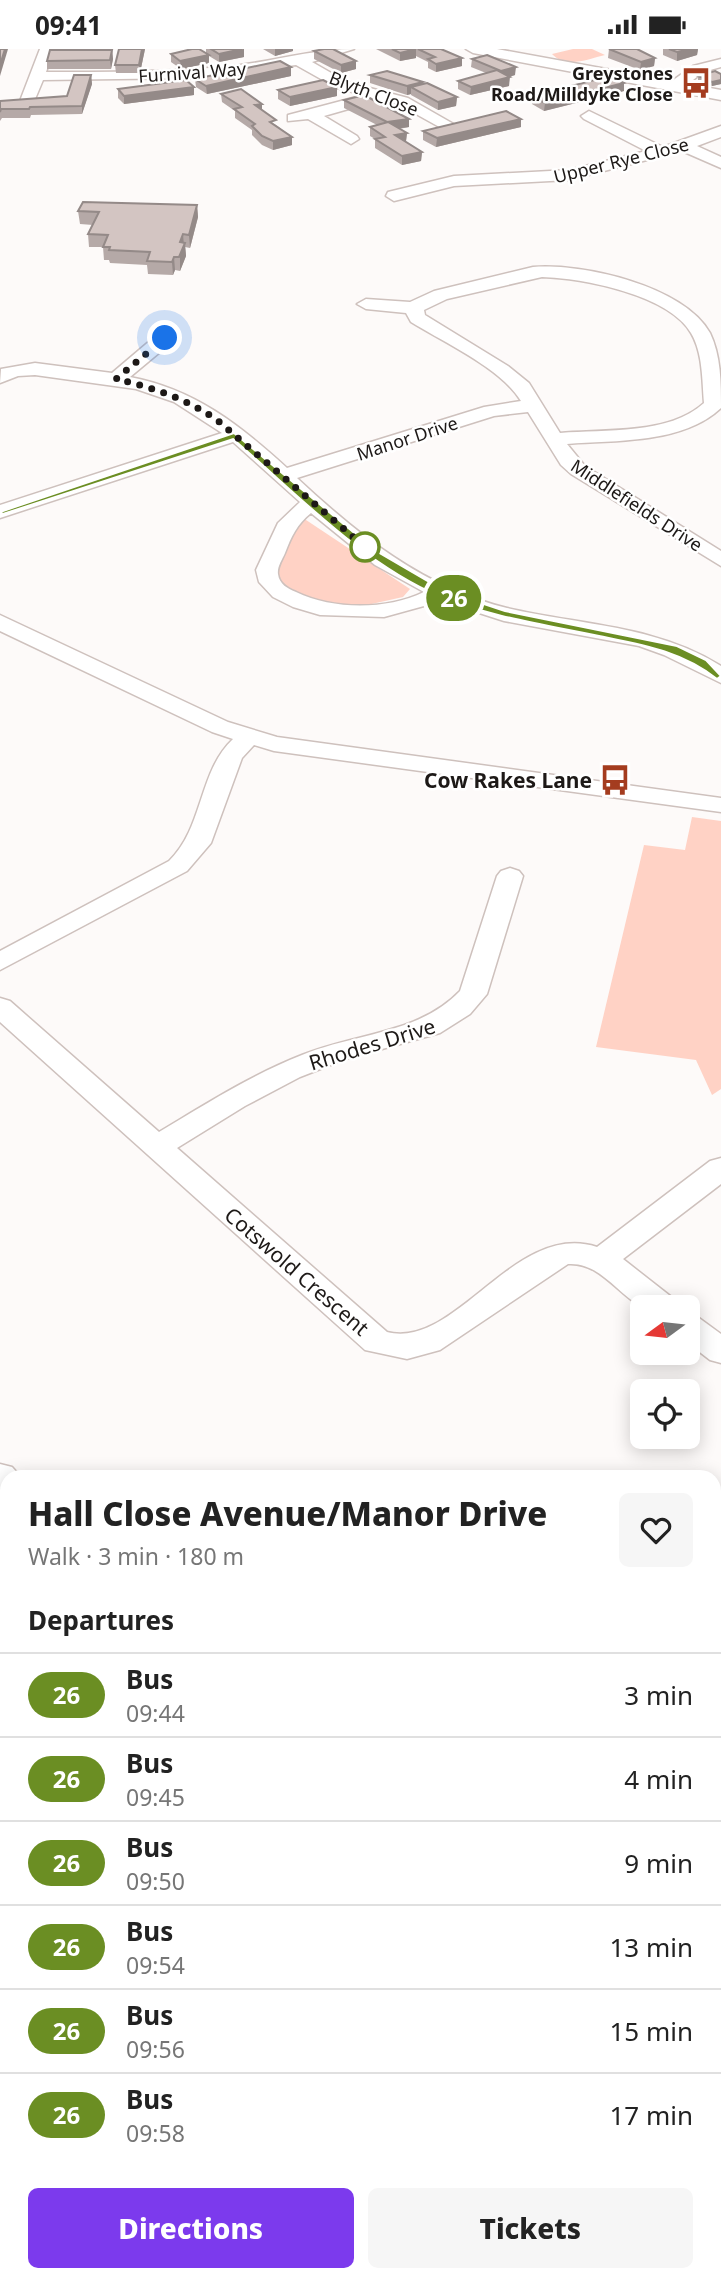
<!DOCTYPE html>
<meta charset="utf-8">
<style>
:root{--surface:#fff;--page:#f6f6f6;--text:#222;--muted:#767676;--line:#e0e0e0;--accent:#7c3aed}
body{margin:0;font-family:"Noto Sans",sans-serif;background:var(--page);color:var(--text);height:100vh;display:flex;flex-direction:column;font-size:26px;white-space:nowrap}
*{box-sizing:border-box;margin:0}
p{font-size:23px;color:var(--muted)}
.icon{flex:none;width:38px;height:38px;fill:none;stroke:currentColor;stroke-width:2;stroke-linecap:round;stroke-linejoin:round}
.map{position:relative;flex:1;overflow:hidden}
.details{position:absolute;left:0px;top:1421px;width:721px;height:812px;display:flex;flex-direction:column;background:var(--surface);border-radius:21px 21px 0 0;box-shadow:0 4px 18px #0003}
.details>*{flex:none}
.badge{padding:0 14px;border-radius:23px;font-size:24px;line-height:46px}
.needle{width:46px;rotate:255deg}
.buttons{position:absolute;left:630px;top:1246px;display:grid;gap:14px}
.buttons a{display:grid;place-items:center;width:70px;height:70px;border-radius:10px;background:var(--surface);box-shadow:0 4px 18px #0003;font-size:35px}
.you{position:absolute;width:35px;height:35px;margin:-18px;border:5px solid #fff;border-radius:50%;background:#1a73e8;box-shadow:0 0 0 10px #1a73e833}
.map>.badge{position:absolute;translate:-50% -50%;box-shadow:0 0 0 4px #fff}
h2{padding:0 28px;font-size:26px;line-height:63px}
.round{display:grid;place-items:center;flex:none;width:74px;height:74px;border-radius:10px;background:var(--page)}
.headline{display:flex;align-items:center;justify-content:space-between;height:119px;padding:0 28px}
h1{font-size:33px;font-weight:800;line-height:52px}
.button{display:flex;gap:14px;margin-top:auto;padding:14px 28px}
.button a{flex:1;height:80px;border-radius:10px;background:var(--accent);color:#fff;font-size:28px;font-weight:800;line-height:80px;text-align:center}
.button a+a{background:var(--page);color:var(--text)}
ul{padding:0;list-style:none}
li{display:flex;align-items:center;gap:21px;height:84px;padding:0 28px;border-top:2px solid var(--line)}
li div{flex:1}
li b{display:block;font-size:26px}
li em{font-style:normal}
li .badge{min-width:77px;font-weight:700;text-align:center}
.status{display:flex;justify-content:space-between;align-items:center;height:49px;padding:0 35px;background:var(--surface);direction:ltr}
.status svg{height:19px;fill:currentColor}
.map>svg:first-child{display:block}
.green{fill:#ffd2c5}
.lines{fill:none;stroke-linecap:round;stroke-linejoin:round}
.street-casing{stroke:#cec1bd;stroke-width:3}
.street{fill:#fff;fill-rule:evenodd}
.wall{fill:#b5a9a7}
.shaded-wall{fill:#948a88}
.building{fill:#d3c5c2;stroke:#948a88;stroke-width:2}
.line{fill:#6b8e23;stroke:#fff;stroke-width:2}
.walk{stroke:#1d1917;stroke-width:7;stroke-dasharray:0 12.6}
.stop-dot{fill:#fff;stroke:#6b8e23;stroke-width:3.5}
.labels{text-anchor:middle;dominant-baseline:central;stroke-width:5;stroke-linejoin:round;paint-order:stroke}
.far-street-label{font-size:18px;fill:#1d1917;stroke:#fff}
.far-poi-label{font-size:18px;font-weight:bold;fill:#1d1917;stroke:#fff;text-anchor:end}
.poi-label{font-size:21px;font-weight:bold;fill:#1d1917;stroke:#fff;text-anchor:end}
.street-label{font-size:21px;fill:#1d1917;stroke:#fff}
</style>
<div class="status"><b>09:41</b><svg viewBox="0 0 49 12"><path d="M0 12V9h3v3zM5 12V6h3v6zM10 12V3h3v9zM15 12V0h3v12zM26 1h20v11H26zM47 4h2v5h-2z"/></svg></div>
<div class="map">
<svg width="721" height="2233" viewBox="0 0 721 2233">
<rect width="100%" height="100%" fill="#fdfaf9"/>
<g class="green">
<path d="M573,0H592L605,6C588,10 566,20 552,5Z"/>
<polygon points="300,467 410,540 403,548 367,556 324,557 281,536 277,523"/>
<polygon points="692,768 721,772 721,1040 712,1046 696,1011 596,998 644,796 685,801"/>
</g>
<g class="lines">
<defs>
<g id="street">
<path d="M40,0H54L46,23C108,23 171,23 233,17C274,12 314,0 354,0L312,13L347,33L408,49L457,77L449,82L443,80L398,55L380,51L324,67L357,87L359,90L351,95L308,70L288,72V66L364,46L337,39L296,16L193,29L43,31L33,55H23L20,52Z"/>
<polygon points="466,0 497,0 672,32 693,17 721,10 721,18 703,23 688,35 721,41 721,51 473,4"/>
<polygon points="589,62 663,98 721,77 721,88 697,97 721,108 721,119 682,102 569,131 454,137 394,152 386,147 388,143 454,127 569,121 646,102 584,70 581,67"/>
<path d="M533,218C583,214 684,237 710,284C721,307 721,334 721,359C683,395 616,391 567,395L585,417L721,502V517L571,425L561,416L528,363L494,367L297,429C358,486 424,539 507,559C579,576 657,576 721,617V634L664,606L639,597L504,572L442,552L384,568L320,566L293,558L273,548L259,533L256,521L278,474L300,453L233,393L0,469V456L222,384L174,353L136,340L35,326L18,327L0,334L1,320L35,314L112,324L158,285H172L174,289L172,293L130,328C194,340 240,376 287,419L484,358L521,352C501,319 443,293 411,273L406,264L366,260L357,255L366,250L410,253L434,242ZM542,228C583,229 669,246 691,284C703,304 702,331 704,354C669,386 605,380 560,384L529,334L508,317L425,266L424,261L447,250ZM311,464L375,516L424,543C386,561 334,561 296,543C288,540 279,535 278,525C277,518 282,511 285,504C291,488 297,475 311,464Z"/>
<path d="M0,566L228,673L277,688L721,749V763L274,702L254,696L242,709L211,794L187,822L0,921V902L169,812C204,778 198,723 233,690L212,683L0,582Z"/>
<path d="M510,819L519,822L523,827L487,945L470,965L440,984L346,1010L300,1028L245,1057L177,1099L387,1283C456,1301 515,1171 597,1198L710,1112L721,1109V1135L623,1210L674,1250L679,1258C668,1258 648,1261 640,1257C616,1243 599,1213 568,1215L440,1301L407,1310L365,1301L0,973V949L10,952L159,1083C206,1055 251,1026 302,1006C355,984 419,985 460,942L497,827L501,822Z"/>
<polygon points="688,1265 699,1269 721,1285 721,1314 710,1311 688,1294"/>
<polygon points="0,1415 12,1418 21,1428 7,1428 7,1448 0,1445"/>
<polygon points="7,1582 7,1615 0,1617 0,1584"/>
<polygon points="721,1653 721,1690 714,1692 714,1655"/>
<polygon points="0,2184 7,2186 7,2226 17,2226 7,2230 0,2228"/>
<polygon points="51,2226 119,2226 121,2233 53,2233"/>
</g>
</defs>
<use href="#street" class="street-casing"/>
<use href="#street" class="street"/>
</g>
<g class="wall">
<polygon points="145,0 140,24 116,24 115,16"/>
<polygon points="206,0 244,0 244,8 219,13 209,7 209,14 181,20 171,13 171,5 206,4"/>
<polygon points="263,0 293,0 293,2 275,7"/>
<polygon points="376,0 415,0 416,9 400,12"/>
<polygon points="416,0 441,0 462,9 462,17 436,23 428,19 428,13 416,7"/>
<polygon points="609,0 638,0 637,0 655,9 654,17 640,21 608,9"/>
<polygon points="663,0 698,0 697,6 677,12 663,6"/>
<polygon points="112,1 113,10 111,20 47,20 47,12"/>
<polygon points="314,2 356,12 356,20 341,24 314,10"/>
<polygon points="472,10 515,26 509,28 509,37 470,46 458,40 458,32 486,24 471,18"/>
<polygon points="291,18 291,27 207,45 196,38 195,30"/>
<polygon points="721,25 721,35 712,37 698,31 698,27"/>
<polygon points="91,26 92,35 82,65 31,66 30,69 2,69 0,72 0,52 67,47"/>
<polygon points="370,26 423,35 457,48 456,57 438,61 411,46 411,45 407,46 370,34"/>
<polygon points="624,34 624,42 544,62 532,55 532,47"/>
<polygon points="194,38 194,46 124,55 118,49 118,40"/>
<polygon points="278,41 337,47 290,57 278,50"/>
<polygon points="221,45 276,76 292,88 292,96 273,101 262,96 252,86 252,81 235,69 235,62 222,53"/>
<polygon points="344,51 409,70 409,78 399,80 407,84 406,92 405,93 422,103 421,112 402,116 375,99 375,90 370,87 370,78 377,76 344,59"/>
<polygon points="521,70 521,78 436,98 423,91 423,82"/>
<polygon points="197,156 198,168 190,199 185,198 186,207 180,222 175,221 173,226 148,225 147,216 110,214 109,211 104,211 103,198 89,198 88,185 93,176 80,175 78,162"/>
</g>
<g class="shaded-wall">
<polygon points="5,0 8,0 0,27 0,16"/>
<polygon points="142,0 145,0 140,24 139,16"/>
<polygon points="244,0 244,8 219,13 219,5"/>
<polygon points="275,0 293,0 293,2 275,7"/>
<polygon points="416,0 416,9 400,12 400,4"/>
<polygon points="690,0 698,0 697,6 677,12 677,3"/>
<polygon points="112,1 113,10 111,20 110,11"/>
<polygon points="209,6 209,14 181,20 180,12"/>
<polygon points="462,9 462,17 436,23 436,15"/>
<polygon points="655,9 654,17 640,21 641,13"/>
<polygon points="356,12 356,20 341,24 341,16"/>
<polygon points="291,18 291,27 207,45 206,37"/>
<polygon points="516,18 515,26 501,30 501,22"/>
<polygon points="91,26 92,35 82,65 82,57"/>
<polygon points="510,28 509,37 470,46 471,38"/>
<polygon points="721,31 721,35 712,37 712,33"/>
<polygon points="423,33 422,41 411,38 411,45 407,46 407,37"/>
<polygon points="624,34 624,42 544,62 545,54"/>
<polygon points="194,38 194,46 124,55 124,47"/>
<polygon points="337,38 337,47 290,57 290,48"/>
<polygon points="457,48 456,57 438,61 438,53"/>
<polygon points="262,55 262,63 255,56"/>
<polygon points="409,70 409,78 387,81 387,73"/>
<polygon points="521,70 521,78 436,98 437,89"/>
<polygon points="407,84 406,92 395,95 395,86"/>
<polygon points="292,88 292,96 273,101 273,92"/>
<polygon points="422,103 421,112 402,116 402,107"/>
<polygon points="197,156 198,168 190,199 189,186"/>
<polygon points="183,185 184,197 185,194 186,207 180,222 180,193"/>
<polygon points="174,208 175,221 173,226 172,213"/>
</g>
<g class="building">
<polygon points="0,0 5,0 0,16"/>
<polygon points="119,0 142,0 139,16 115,16"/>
<polygon points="192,0 199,0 209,6 180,12 171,5"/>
<polygon points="211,0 242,0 219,5"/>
<polygon points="324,0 333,0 356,12 341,16 314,2"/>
<polygon points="392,0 416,0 400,4"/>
<polygon points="418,0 441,0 462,9 436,15 428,10 435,8"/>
<polygon points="610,0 637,0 655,9 641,13 609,0"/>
<polygon points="669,0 690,0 677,3"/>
<polygon points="50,1 112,1 110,11 47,12"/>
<polygon points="487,6 516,18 501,22 472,10"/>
<polygon points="280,12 291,18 206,37 195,30"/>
<polygon points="497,21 510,28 471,38 458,32"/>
<polygon points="387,22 423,33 407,37 370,26"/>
<polygon points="715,22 721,25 721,31 712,33 698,27"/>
<polygon points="74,26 91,26 82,57 30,58 29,60 1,60 0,63 0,52 67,47"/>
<polygon points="610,27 624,34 545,54 532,47"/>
<polygon points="186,31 194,38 124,47 118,40"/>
<polygon points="323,31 337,38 290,48 278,41"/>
<polygon points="427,34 457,48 438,53 411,38"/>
<polygon points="241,40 262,55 255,56 276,71 270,73 292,88 273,92 262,87 252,77 255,75 234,60 242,58 221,45"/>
<polygon points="364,46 409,70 387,73 344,51"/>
<polygon points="506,62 521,70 437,89 423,82"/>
<polygon points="388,73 407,84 395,86 422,103 402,107 375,90 385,88 370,78"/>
<polygon points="83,153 197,156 189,186 183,185 180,193 185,194 179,208 174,208 172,213 147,212 150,203 109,201 110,198 103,198 108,186 88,185 99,163 78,162"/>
</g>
<path class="line" d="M234,384L376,502L445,542L505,562L677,597L706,611L721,627L717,630C681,602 643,596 599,587C546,576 490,568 439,547C363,515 295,443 233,390L3,465L0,463Z"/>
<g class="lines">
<path class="walk" d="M165,289L116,330C154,339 185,349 217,371L372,504L365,498"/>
</g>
<defs>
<symbol id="bus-bare" viewBox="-9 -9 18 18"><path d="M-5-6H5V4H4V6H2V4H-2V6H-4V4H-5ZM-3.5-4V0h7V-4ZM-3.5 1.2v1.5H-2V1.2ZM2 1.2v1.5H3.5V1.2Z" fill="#a43c1f" stroke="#fff" stroke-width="2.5" paint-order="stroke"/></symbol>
</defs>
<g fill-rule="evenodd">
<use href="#bus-bare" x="674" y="12" width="44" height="44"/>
<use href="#bus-bare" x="593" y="709" width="44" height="44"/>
</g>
<circle class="stop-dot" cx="365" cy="498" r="14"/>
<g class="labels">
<g class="far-street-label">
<text transform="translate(192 23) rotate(-4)">Furnival Way</text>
<text transform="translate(374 44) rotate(21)">Blyth Close</text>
<text transform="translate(621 111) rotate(-14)">Upper Rye Close</text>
<text transform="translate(407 389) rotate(-18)">Manor Drive</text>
<text transform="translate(637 456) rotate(33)">Middlefields Drive</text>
</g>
<g class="far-poi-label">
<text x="673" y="24">Greystones<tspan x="673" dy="21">Road/Milldyke Close</tspan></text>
</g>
<g class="poi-label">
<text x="592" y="731">Cow Rakes Lane</text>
</g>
<g class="street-label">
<text transform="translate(372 995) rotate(-17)">Rhodes Drive</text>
<text transform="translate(297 1222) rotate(41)">Cotswold Crescent</text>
</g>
</g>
</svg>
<div class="buttons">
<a><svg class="needle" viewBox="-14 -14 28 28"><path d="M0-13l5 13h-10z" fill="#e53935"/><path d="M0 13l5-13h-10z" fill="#767676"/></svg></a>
<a><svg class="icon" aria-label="locate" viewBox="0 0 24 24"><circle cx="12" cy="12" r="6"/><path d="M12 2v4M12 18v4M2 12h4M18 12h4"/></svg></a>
</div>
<div class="you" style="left:165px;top:289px"></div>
<b class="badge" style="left:454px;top:549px;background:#6b8e23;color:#fff">26</b>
<section class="details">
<div class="headline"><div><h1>Hall Close Avenue/Manor Drive</h1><p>Walk · 3 min · 180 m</p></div><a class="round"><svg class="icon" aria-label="heart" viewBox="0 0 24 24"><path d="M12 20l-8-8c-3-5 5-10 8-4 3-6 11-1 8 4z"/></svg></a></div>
<h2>Departures</h2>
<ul>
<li><span class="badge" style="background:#6b8e23;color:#fff">26</span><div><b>Bus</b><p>09:44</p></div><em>3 min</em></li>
<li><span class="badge" style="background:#6b8e23;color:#fff">26</span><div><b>Bus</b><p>09:45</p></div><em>4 min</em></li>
<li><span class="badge" style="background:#6b8e23;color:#fff">26</span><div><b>Bus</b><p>09:50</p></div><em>9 min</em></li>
<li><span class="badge" style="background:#6b8e23;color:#fff">26</span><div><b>Bus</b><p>09:54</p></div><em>13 min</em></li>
<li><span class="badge" style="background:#6b8e23;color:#fff">26</span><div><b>Bus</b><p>09:56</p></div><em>15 min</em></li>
<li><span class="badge" style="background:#6b8e23;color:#fff">26</span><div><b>Bus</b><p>09:58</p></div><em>17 min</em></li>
</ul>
<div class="button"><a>Directions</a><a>Tickets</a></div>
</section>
</div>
